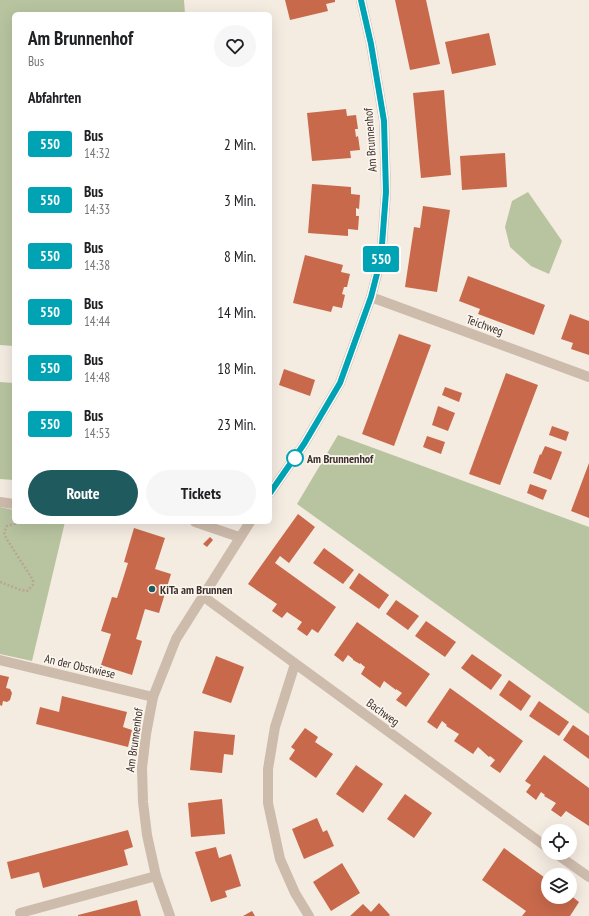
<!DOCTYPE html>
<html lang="de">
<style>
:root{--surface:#fff;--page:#f6f6f6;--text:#202124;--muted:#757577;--accent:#1f5a5e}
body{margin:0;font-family:"PT Sans Narrow",sans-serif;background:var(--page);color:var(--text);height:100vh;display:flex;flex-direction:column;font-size:15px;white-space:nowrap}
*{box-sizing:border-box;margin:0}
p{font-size:13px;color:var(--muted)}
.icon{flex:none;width:22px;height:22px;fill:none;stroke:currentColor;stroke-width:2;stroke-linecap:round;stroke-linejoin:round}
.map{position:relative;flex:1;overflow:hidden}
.sheet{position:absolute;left:12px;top:12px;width:260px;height:512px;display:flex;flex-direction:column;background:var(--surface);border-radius:6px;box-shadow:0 4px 16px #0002}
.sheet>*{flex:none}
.badge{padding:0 8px;border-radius:3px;font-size:14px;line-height:26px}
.tools{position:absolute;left:541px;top:824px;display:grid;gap:8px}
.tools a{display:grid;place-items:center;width:36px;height:36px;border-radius:50%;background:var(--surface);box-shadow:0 4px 16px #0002;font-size:20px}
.map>.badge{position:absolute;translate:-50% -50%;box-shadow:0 0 0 2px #fff}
h2{padding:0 16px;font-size:15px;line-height:36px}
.round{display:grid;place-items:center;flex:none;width:42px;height:42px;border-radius:21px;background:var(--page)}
.headline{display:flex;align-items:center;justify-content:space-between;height:68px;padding:0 16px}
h1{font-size:19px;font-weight:800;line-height:30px}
.cta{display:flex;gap:8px;margin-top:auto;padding:8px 16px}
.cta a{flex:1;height:46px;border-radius:24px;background:var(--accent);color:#fff;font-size:16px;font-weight:800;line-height:46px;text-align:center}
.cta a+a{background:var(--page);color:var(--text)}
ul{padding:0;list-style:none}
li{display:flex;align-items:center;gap:12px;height:56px;padding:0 16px}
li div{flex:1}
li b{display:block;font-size:15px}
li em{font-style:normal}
li .badge{min-width:44px;font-weight:700;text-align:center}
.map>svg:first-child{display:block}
.green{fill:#b8c4a0}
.building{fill:#c8694b}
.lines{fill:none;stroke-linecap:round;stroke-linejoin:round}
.path{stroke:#b9a596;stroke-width:2.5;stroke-dasharray:2 2;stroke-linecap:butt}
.minor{stroke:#cdbbac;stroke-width:10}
.line-casing{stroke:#fff;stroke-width:9}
.line{stroke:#00a3b4;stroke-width:6}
.stop-dot{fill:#fff;stroke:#00a3b4;stroke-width:2}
.poi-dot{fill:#1f5a5e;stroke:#fbf5ee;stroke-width:1.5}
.labels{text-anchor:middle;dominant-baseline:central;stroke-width:3.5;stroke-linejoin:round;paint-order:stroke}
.street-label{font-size:12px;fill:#3b302b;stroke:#fbf5ee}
.stop-label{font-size:12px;font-weight:bold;fill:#3b302b;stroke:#fbf5ee;text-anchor:start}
.poi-label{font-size:12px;font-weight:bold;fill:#3b302b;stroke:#fbf5ee;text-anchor:start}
</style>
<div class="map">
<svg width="589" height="916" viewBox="0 0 589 916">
<rect width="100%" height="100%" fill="#f4ebe1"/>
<g class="green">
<polygon points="0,0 184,0 185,14 14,14 14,346 0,345"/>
<polygon points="528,192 562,241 549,274 531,266 510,247 505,227 512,201"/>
<polygon points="0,382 14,383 14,480 0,479"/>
<polygon points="338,435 589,527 589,714 297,504"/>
<polygon points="0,507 14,510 14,522 65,522 32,661 0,654"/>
</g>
<g class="building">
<polygon points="285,0 335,0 335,2 326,4 328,11 290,20"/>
<polygon points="395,0 426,0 440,64 410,70"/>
<polygon points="489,33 496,65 452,74 445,42"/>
<polygon points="444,90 451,175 421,178 413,93"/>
<polygon points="346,109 347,116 356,115 358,129 355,129 356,137 358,136 360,150 350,151 351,158 312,161 307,113"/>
<polygon points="505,153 507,187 462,190 460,156"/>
<polygon points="312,184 351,187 351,194 360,195 359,209 356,208 356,216 359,216 358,230 348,229 348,236 308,233"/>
<polygon points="423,206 450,210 437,292 405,287 414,227 420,228"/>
<polygon points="305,255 343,265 341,272 350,274 347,287 344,287 342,294 345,295 342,308 333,306 331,312 293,303"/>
<polygon points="468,276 545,305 534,335 478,314 480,309 459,301"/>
<polygon points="570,314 589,321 589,355 571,349 573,343 561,339"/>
<polygon points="399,334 431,345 394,446 362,434"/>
<polygon points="284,369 315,380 310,396 279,385"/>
<polygon points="506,373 538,385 500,485 469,474"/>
<polygon points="445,387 462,393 459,402 442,395"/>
<polygon points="438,406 455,413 448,431 432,425"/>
<polygon points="552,426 569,432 566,441 549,435"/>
<polygon points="427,436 445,442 441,454 423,447"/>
<polygon points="545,446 562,452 551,480 533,473 540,454 541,455"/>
<polygon points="589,463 589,518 571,511"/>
<polygon points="530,484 547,490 543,500 527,493"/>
<polygon points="298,514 315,527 289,563 280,556 275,563 336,607 318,633 312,629 307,636 297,629 302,622 287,612 282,618 272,611 277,604 248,584"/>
<polygon points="134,528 165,538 155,569 171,574 159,613 145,609 136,639 142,641 132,675 101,665 111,634 101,631 112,597 117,598 128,563 124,562"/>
<polygon points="210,537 213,540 207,547 203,544"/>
<polygon points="324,548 354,570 343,584 313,563"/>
<polygon points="359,573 389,595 379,609 349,588"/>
<polygon points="396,600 419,616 408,630 386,614"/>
<polygon points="426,621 456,642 445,657 415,636"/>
<polygon points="357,622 430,674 406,707 396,700 402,693 396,689 396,690 384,681 380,688 361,674 365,667 360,663 360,664 353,660 353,659 348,655 343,662 334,655"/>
<polygon points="472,654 502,675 491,690 461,668"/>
<polygon points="216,656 244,667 231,703 202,693"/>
<polygon points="0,675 9,677 6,688 10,689 12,693 10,700 7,702 3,701 2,706 0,705"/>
<polygon points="509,680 531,696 521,711 499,695"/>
<polygon points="450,688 523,741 500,773 490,766 495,760 490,756 489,757 478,747 473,754 454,741 459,734 446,726 447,725 442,721 437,729 427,722"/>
<polygon points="62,696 127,712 123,727 132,730 128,747 36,724 40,707 59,712"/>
<polygon points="539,701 569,722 559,736 529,716"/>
<polygon points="573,725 589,736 589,759 563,740"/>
<polygon points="305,728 318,737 315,742 333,754 316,778 289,759 295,750 291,747"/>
<polygon points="194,731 235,735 233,755 224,754 222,773 190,770"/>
<polygon points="544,755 589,788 589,826 566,811 561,817 551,810 556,803 544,796 545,795 541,792 536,800 526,792 531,785 525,781"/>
<polygon points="356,765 383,784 363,813 336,794"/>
<polygon points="405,794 432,813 414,838 387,819"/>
<polygon points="222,799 225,834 191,837 188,803"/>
<polygon points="317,818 323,832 327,830 334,846 304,859 292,829"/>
<polygon points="128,830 133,847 124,850 128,865 43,888 39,872 11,879 7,862"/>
<polygon points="216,847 219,858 231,854 241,886 225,891 227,897 211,902 195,852"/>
<polygon points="504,848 548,880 548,897 570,897 570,895 579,902 570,916 522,916 526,911 482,880"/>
<polygon points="342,863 360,893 331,911 313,882"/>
<polygon points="137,900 141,916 78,916 78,915"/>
<polygon points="379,903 390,915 389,916 350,916 363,904 371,912"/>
<polygon points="252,911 255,916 243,916"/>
</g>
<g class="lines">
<polyline class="path" points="0,582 21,590 27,591 33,585 33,580 6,538 4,532 7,526 21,522"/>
<g class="minor">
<polyline points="371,297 589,377"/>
<polyline points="270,493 304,444 340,383 371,297 381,259 386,192 384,121 371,44 361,0"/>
<polyline points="0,502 14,504"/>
<polyline points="195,522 239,537"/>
<polyline points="204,597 548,848"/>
<polyline points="0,660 153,697"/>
<polyline points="295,664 275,727 268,769 268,803 280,859 295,893 309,916"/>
<polyline points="555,853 589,877"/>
<polyline points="20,913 156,876"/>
<polyline points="170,916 156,876 147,835 143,802 142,768 146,734 153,697 176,639 250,522"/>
</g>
</g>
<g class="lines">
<defs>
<polyline id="line" points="270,493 304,444 340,383 371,297 381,258 386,192 384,121 371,44 361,0"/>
</defs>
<use href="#line" class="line-casing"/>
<use href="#line" class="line"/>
</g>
<circle class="stop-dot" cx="295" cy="458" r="8"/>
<circle class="poi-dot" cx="152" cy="589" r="4"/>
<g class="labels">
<g class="street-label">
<text transform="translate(370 140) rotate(-94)">Am Brunnenhof</text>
<text transform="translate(485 325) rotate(20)">Teichweg</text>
<text transform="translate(80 666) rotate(13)">An der Obstwiese</text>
<text transform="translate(383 712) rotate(36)">Bachweg</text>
<text transform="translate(134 740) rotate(-82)">Am Brunnenhof</text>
</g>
<g class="stop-label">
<text x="307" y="458">Am Brunnenhof</text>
</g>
<g class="poi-label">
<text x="160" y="589">KiTa am Brunnen</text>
</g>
</g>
</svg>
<div class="tools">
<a><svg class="icon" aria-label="locate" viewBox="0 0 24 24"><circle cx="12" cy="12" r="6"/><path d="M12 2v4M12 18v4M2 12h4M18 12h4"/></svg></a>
<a><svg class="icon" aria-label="layers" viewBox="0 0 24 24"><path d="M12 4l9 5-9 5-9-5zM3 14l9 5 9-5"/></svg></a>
</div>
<b class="badge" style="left:381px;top:259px;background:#00a3b4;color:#fff">550</b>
<section class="sheet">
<div class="headline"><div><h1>Am Brunnenhof</h1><p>Bus</p></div><a class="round"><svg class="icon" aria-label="heart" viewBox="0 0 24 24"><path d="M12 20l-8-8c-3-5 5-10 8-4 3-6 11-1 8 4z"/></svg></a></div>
<h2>Abfahrten</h2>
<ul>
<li><span class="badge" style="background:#00a3b4;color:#fff">550</span><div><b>Bus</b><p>14:32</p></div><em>2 Min.</em></li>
<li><span class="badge" style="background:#00a3b4;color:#fff">550</span><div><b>Bus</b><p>14:33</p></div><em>3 Min.</em></li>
<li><span class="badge" style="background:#00a3b4;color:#fff">550</span><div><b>Bus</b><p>14:38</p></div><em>8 Min.</em></li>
<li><span class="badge" style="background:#00a3b4;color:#fff">550</span><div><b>Bus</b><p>14:44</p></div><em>14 Min.</em></li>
<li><span class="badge" style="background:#00a3b4;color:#fff">550</span><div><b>Bus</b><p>14:48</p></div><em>18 Min.</em></li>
<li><span class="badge" style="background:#00a3b4;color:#fff">550</span><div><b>Bus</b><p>14:53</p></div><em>23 Min.</em></li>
</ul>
<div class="cta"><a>Route</a><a>Tickets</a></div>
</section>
</div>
